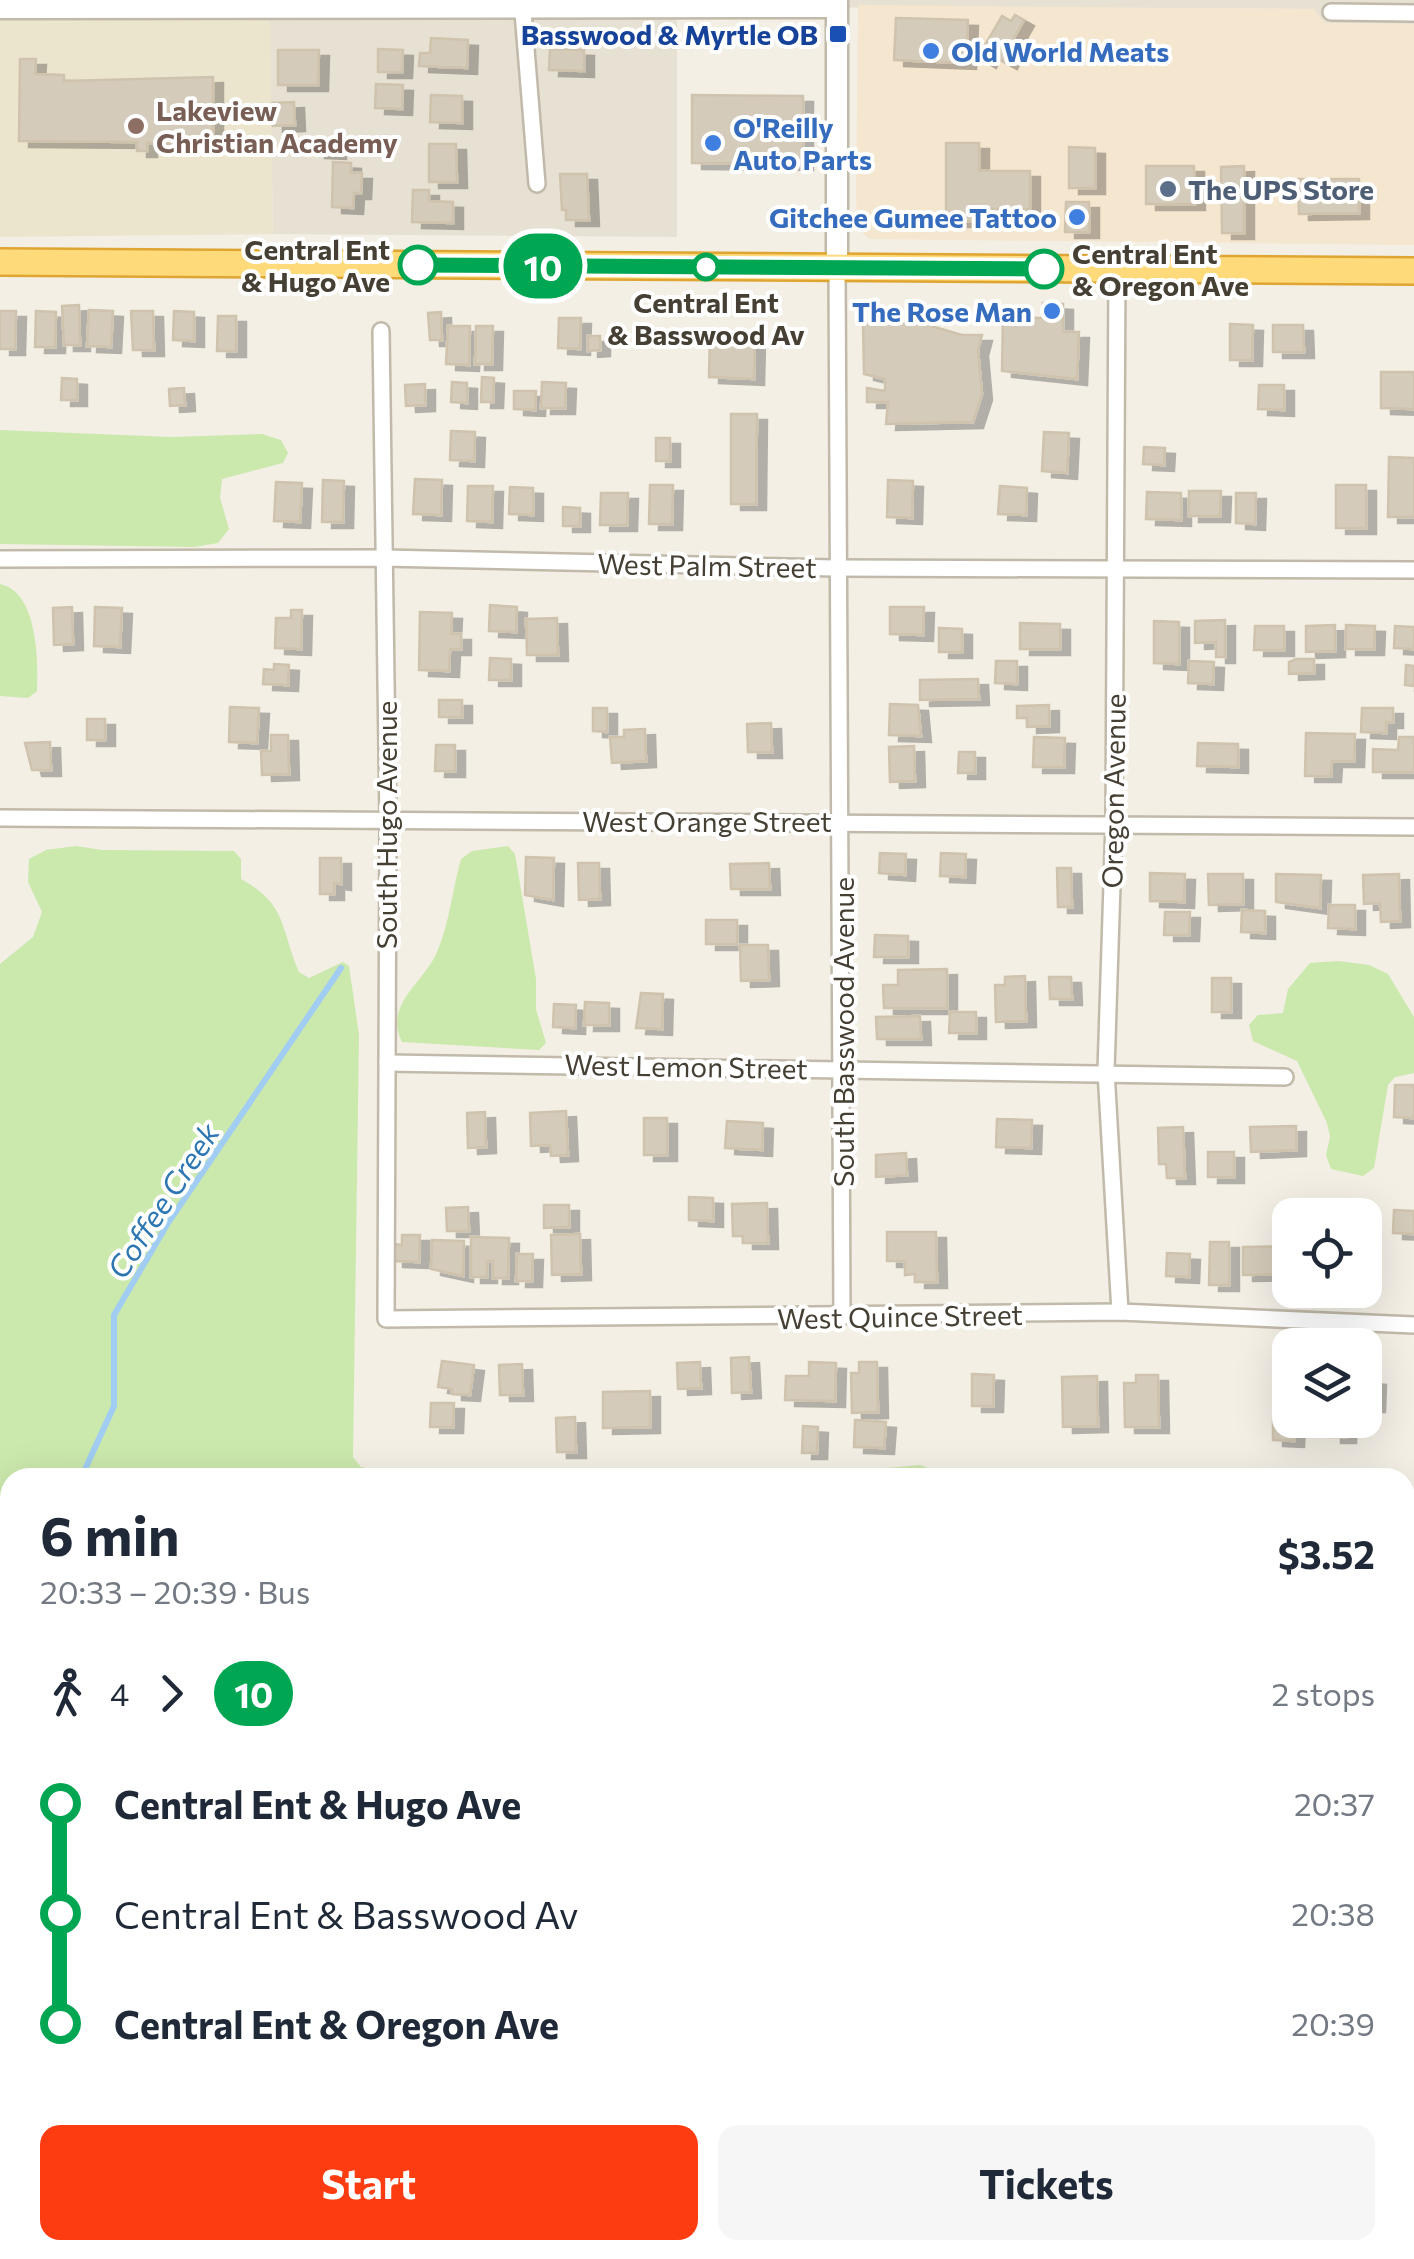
<!DOCTYPE html>
<meta charset="utf-8">
<style>
:root{--surface:#fff;--page:#f6f6f7;--text:#1f2937;--muted:#747a83;--accent:#fd3c12}
body{margin:0;font-family:Commissioner,sans-serif;background:var(--page);color:var(--text);height:100vh;display:flex;flex-direction:column;font-size:38px;white-space:nowrap}
*{box-sizing:border-box;margin:0}
p{font-size:32px;color:var(--muted)}
.icon{flex:none;width:55px;height:55px;fill:none;stroke:currentColor;stroke-width:2;stroke-linecap:round;stroke-linejoin:round}
.map{position:relative;flex:1;overflow:hidden}
.side{position:absolute;left:0px;top:1468px;width:1415px;height:792px;display:flex;flex-direction:column;background:var(--surface);border-radius:30px 30px 0 0;box-shadow:0 10px 40px #0002}
.side>*{flex:none}
.badge{padding:0 20px;border-radius:32px;font-size:35px;line-height:65px}
.controls{position:absolute;left:1272px;top:1198px;display:grid;gap:20px}
.controls a{display:grid;place-items:center;width:110px;height:110px;border-radius:20px;background:var(--surface);box-shadow:0 10px 40px #0002;font-size:50px}
.map>.badge{position:absolute;translate:-50% -50%;box-shadow:0 0 0 5px #fff}
.legs{display:flex;align-items:center;gap:15px;height:110px;padding:0 40px;font-size:32px}
.legs p{margin-inline-start:auto}
.head{display:flex;align-items:center;justify-content:space-between;height:170px;padding:0 40px}
h1{font-size:55px;font-weight:700;line-height:75px}
.button{display:flex;gap:20px;margin-top:auto;padding:20px 40px}
.button a{flex:1;height:115px;border-radius:20px;background:var(--accent);color:#fff;font-size:40px;font-weight:700;line-height:115px;text-align:center}
.button a+a{background:var(--page);color:var(--text)}
ul{padding:0 40px;list-style:none}
li{display:flex;align-items:center;gap:35px;height:110px;font-size:38px}
li i{display:grid;place-items:center;width:15px;height:100%;margin:0 12px;background:currentColor}
li i::after{content:'';width:25px;height:25px;margin:-12px;border:8px solid;border-radius:50%;background:var(--surface)}
li p{margin-inline-start:auto}
li:first-child i{background:linear-gradient(#0000 50%,currentColor 0)}
li:last-child i{background:linear-gradient(currentColor 50%,#0000 0)}
.map>svg:first-child{display:block}
.residential{fill:#e7e1d3}
.commercial{fill:#f5e6cf}
.education{fill:#ece5ce}
.green{fill:#cbe8ad}
.lines{fill:none;stroke-linecap:round;stroke-linejoin:round}
.stream{stroke:#a0cdf1;stroke-width:6}
.building{fill:#d4cbba;stroke:#cfc3ad;stroke-width:2.5;filter:url(#shadow)}
.minor-casing{stroke:#c1baaa;stroke-width:20}
.tertiary-casing{stroke:#c1baaa;stroke-width:25}
.secondary-casing{stroke:#d4c494;stroke-width:28}
.trunk-casing{stroke:#dfa532;stroke-width:30}
.minor{stroke:#fff;stroke-width:15}
.tertiary{stroke:#fff;stroke-width:20}
.secondary{stroke:#fff2c3;stroke-width:22}
.trunk{stroke:#ffda7b;stroke-width:25}
.line-1-casing{stroke:#fff;stroke-width:22}
.line-1{stroke:#00a651;stroke-width:15}
.transit-dot{fill:#1a4fb4;stroke:#fff;stroke-width:4}
.shop-dot{fill:#3f7fe0;stroke:#fff;stroke-width:4}
.education-dot{fill:#8d6e63;stroke:#fff;stroke-width:4}
.service-dot{fill:#5c6f8a;stroke:#fff;stroke-width:4}
.stop-1-dot{fill:#fff;stroke:#00a651;stroke-width:5}
.labels{text-anchor:middle;dominant-baseline:central;stroke-width:8;stroke-linejoin:round;paint-order:stroke}
.transit-label{font-size:28px;font-weight:bold;fill:#164399;stroke:#fff;text-anchor:end}
.shop-label{font-size:28px;font-weight:bold;fill:#366cbe;stroke:#fff;text-anchor:start}
.education-label{font-size:28px;font-weight:bold;fill:#785e54;stroke:#fff;text-anchor:start}
.service-label{font-size:28px;font-weight:bold;fill:#4e5e75;stroke:#fff;text-anchor:start}
.stop-label{font-size:28px;font-weight:bold;fill:#453f34;stroke:#fff;text-anchor:end}
.street-label{font-size:28px;fill:#453f34;stroke:#fff}
.water-label{font-size:30px;font-style:italic;fill:#2c76b2;stroke:#fff}
</style>
<div class="map">
<svg width="1414" height="2259" viewBox="0 0 1414 2259">
<defs>
<filter id="shadow"><feDropShadow dx="10" dy="6" stdDeviation="0" flood-color="#0004"/></filter>
</defs>
<rect width="100%" height="100%" fill="#f3efe5"/>
<polygon class="residential" points="0,0 1414,0 1414,24 1325,23 1313,9 677,7 677,237 273,234 269,19 0,17"/>
<polygon class="commercial" points="858,5 1314,9 1325,23 1414,24 1414,245 869,239 859,229 856,200"/>
<polygon class="education" points="0,18 270,19 273,234 0,237"/>
<g class="green">
<polygon points="0,430 171,437 262,434 281,440 288,453 283,463 222,479 220,498 229,529 218,543 195,547 0,544"/>
<path d="M0,584C38,592 38,661 37,691L28,698L0,696Z"/>
<path d="M76,846L102,850L234,851L241,859V879C287,904 280,927 299,972L309,978L343,962L349,966L359,1035L353,1457L361,1467L372,1469L563,1470L572,1475L10,1478V2250H1178L1174,2259H0V964L33,937L42,912L28,882L29,859L46,850Z"/>
<path d="M508,846L515,854L536,979V1009L546,1043L539,1050L402,1042C383,1004 425,982 437,952C450,921 452,891 461,859L472,851Z"/>
<polygon points="1338,961 1369,965 1388,974 1414,1017 1414,1073 1395,1077 1388,1085 1374,1168 1363,1176 1331,1169 1326,1155 1330,1137 1327,1123 1297,1061 1253,1041 1249,1025 1258,1015 1283,1013 1288,989 1310,963"/>
<polygon points="920,1465 931,1469 933,1477 785,1477"/>
<polygon points="1414,1957 1414,2259 1262,2259 1266,2250 1405,2250 1405,1975"/>
</g>
<g class="lines">
<g class="stream">
<polyline points="81,1478 114,1406 114,1315 168,1223 341,968"/>
<polyline points="0,1651 10,1631"/>
<polyline points="1405,2198 1414,2196"/>
<polyline points="1319,2259 1324,2250"/>
</g>
</g>
<g class="building">
<polygon points="1015,15 1024,20 1010,45 1015,47 1007,63 990,54 986,62 978,57 1002,16 1011,21"/>
<polygon points="896,18 968,20 966,63 894,60"/>
<polygon points="431,38 468,40 467,68 419,66 420,53 430,53"/>
<polygon points="378,49 403,50 402,72 378,72"/>
<polygon points="550,49 584,50 584,71 549,70"/>
<polygon points="278,50 319,50 318,85 278,85"/>
<polygon points="20,59 36,59 35,74 64,75 64,81 213,77 213,143 147,143 147,151 137,151 137,142 19,141"/>
<polygon points="376,84 403,85 402,109 375,108"/>
<polygon points="431,95 462,96 462,123 430,122"/>
<polygon points="692,95 803,96 803,164 692,163"/>
<polygon points="294,102 295,125 273,126 272,103"/>
<polygon points="316,138 336,139 336,153 315,152"/>
<polygon points="946,143 979,143 979,171 1030,171 1030,209 984,209 984,221 946,221"/>
<polygon points="429,144 456,144 457,182 429,182"/>
<polygon points="1069,147 1095,148 1095,188 1069,188"/>
<polygon points="333,162 351,163 351,173 362,173 361,193 354,193 353,208 332,207"/>
<polygon points="1146,166 1194,166 1195,204 1146,204"/>
<polygon points="1244,166 1244,233 1222,233 1221,167"/>
<polygon points="560,174 587,174 589,220 566,220 566,210 562,210"/>
<polygon points="1298,179 1359,179 1359,213 1299,214"/>
<polygon points="413,190 429,190 429,201 453,202 453,223 412,222"/>
<polygon points="1066,202 1089,202 1089,232 1065,232"/>
<polygon points="1043,303 1063,304 1063,332 1079,332 1077,379 1002,371 1003,317 1042,318"/>
<polygon points="79,305 80,345 64,345 62,306"/>
<polygon points="89,310 113,311 111,347 87,346"/>
<polygon points="0,311 16,311 15,349 0,349"/>
<polygon points="36,311 56,312 55,347 35,347"/>
<polygon points="131,311 153,311 154,350 133,350"/>
<polygon points="174,311 194,312 194,341 173,340"/>
<polygon points="441,312 442,340 430,340 428,313"/>
<polygon points="218,316 236,316 236,351 217,351"/>
<polygon points="559,318 581,318 580,349 558,348"/>
<polygon points="921,323 962,335 982,335 978,350 982,394 973,422 886,424 888,402 867,402 867,388 885,391 885,379 864,374 863,324"/>
<polygon points="1230,324 1253,325 1252,360 1230,360"/>
<polygon points="1273,325 1303,325 1304,352 1273,352"/>
<polygon points="448,326 470,326 469,365 446,364"/>
<polygon points="476,326 493,326 492,364 475,364"/>
<polygon points="588,336 600,336 600,350 588,351"/>
<polygon points="710,336 755,338 754,379 709,377"/>
<polygon points="1381,372 1414,372 1414,409 1381,408"/>
<polygon points="482,377 494,378 493,402 481,402"/>
<polygon points="62,378 77,379 77,400 61,400"/>
<polygon points="452,382 467,383 467,403 451,402"/>
<polygon points="542,382 566,383 565,408 541,408"/>
<polygon points="425,384 425,405 406,406 405,385"/>
<polygon points="1259,385 1284,385 1284,410 1258,409"/>
<polygon points="184,388 185,405 170,406 169,389"/>
<polygon points="514,391 536,391 535,410 514,409"/>
<polygon points="731,414 757,414 756,504 731,504"/>
<polygon points="451,431 475,432 474,461 450,460"/>
<polygon points="1044,432 1069,433 1067,473 1042,471"/>
<rect x="656" y="438" width="14" height="23"/>
<polygon points="1144,447 1165,448 1164,465 1143,464"/>
<polygon points="1389,457 1414,458 1414,517 1388,517"/>
<polygon points="415,479 442,480 441,515 413,514"/>
<polygon points="323,480 344,481 343,522 322,522"/>
<polygon points="888,480 913,481 912,518 887,517"/>
<polygon points="276,482 302,483 300,522 274,521"/>
<polygon points="650,485 673,485 672,524 649,524"/>
<rect x="1336" y="485" width="30" height="43"/>
<polygon points="468,486 493,486 492,522 467,521"/>
<polygon points="1000,486 1027,488 1026,515 998,514"/>
<polygon points="510,487 533,488 533,515 509,514"/>
<polygon points="1189,491 1221,491 1220,516 1189,516"/>
<polygon points="1147,492 1181,493 1181,520 1146,519"/>
<polygon points="601,493 628,493 627,525 600,525"/>
<polygon points="1236,493 1256,493 1255,524 1236,523"/>
<polygon points="563,507 580,508 580,526 563,526"/>
<polygon points="490,605 517,607 516,632 489,631"/>
<polygon points="72,607 73,644 54,645 53,608"/>
<polygon points="95,607 122,608 120,647 94,646"/>
<polygon points="890,607 924,607 923,635 890,634"/>
<polygon points="291,610 302,610 301,649 275,648 276,618 291,618"/>
<polygon points="420,612 452,613 451,634 461,634 461,649 450,649 449,671 419,670"/>
<polygon points="557,618 558,655 527,655 526,619"/>
<polygon points="1225,620 1225,657 1216,657 1216,642 1195,643 1195,621"/>
<polygon points="1154,621 1179,622 1179,664 1154,663"/>
<polygon points="1020,623 1060,624 1060,649 1020,649"/>
<polygon points="1335,625 1335,651 1306,652 1306,626"/>
<polygon points="1346,625 1375,626 1374,649 1346,649"/>
<polygon points="1255,626 1284,626 1284,650 1254,650"/>
<polygon points="1395,626 1414,627 1414,649 1394,648"/>
<polygon points="939,628 962,629 962,652 939,652"/>
<polygon points="490,658 511,659 511,680 489,680"/>
<polygon points="1296,659 1314,659 1314,673 1289,674 1289,662"/>
<polygon points="996,661 1017,661 1017,684 995,683"/>
<polygon points="1189,661 1214,662 1213,684 1188,683"/>
<polygon points="274,664 289,665 288,685 263,684 264,669 274,670"/>
<polygon points="1406,665 1414,666 1414,686 1405,685"/>
<polygon points="978,679 979,699 920,700 920,680"/>
<rect x="439" y="700" width="23" height="17"/>
<polygon points="890,704 918,705 921,736 889,735"/>
<polygon points="1049,705 1049,726 1027,727 1027,718 1017,718 1017,706"/>
<polygon points="230,707 259,708 257,743 229,742"/>
<polygon points="593,708 607,708 607,732 593,731"/>
<polygon points="1362,708 1393,708 1393,722 1386,722 1386,733 1361,732"/>
<rect x="87" y="719" width="18" height="21"/>
<polygon points="771,723 772,752 748,752 747,724"/>
<polygon points="645,729 646,761 612,763 610,737 624,737 624,730"/>
<polygon points="1306,733 1355,734 1354,761 1332,761 1331,776 1305,776"/>
<polygon points="271,735 288,735 289,774 262,775 261,751 271,751"/>
<polygon points="1034,737 1065,738 1064,767 1033,767"/>
<polygon points="1399,737 1414,737 1414,772 1373,772 1373,749 1398,750"/>
<polygon points="50,742 51,770 32,770 25,743"/>
<polygon points="1198,743 1238,744 1238,767 1197,766"/>
<polygon points="436,745 455,745 455,771 435,771"/>
<polygon points="914,746 915,781 890,782 889,747"/>
<polygon points="959,752 975,752 975,773 958,773"/>
<polygon points="880,853 906,854 905,875 879,873"/>
<polygon points="941,853 966,854 965,877 940,876"/>
<polygon points="526,857 554,858 553,900 525,895"/>
<polygon points="320,858 341,858 341,884 334,883 334,894 320,894"/>
<polygon points="578,863 599,863 600,899 579,900"/>
<polygon points="769,863 770,889 731,889 730,864"/>
<polygon points="1057,868 1071,868 1072,907 1058,907"/>
<polygon points="1150,873 1185,874 1184,902 1150,901"/>
<polygon points="1208,874 1243,874 1243,904 1209,905"/>
<polygon points="1276,874 1321,875 1320,908 1276,902"/>
<polygon points="1399,874 1400,921 1381,922 1380,903 1364,904 1363,875"/>
<polygon points="1329,905 1355,905 1355,929 1328,928"/>
<polygon points="1242,910 1265,911 1265,933 1241,932"/>
<polygon points="1165,912 1190,912 1189,935 1164,935"/>
<rect x="706" y="920" width="31" height="24"/>
<polygon points="875,935 908,936 908,957 874,957"/>
<polygon points="740,945 768,945 769,980 741,981"/>
<polygon points="947,969 947,1008 884,1008 883,985 898,985 898,970"/>
<polygon points="1025,976 1026,1021 996,1022 995,985 1005,985 1005,977"/>
<polygon points="1049,977 1071,977 1072,999 1050,999"/>
<rect x="1212" y="978" width="19" height="34"/>
<polygon points="641,993 663,994 662,1029 636,1028"/>
<polygon points="585,1002 609,1003 609,1025 584,1025"/>
<polygon points="554,1004 576,1005 575,1028 553,1027"/>
<polygon points="950,1012 976,1012 976,1033 949,1033"/>
<polygon points="920,1016 921,1039 877,1039 876,1017"/>
<polygon points="1395,1085 1414,1085 1414,1118 1394,1117"/>
<polygon points="566,1111 568,1155 551,1156 550,1145 531,1146 530,1113"/>
<polygon points="485,1112 486,1147 468,1148 467,1113"/>
<rect x="644" y="1118" width="23" height="37"/>
<polygon points="997,1119 1032,1120 1031,1148 996,1147"/>
<polygon points="727,1121 763,1123 762,1150 725,1148"/>
<polygon points="1296,1126 1296,1150 1251,1152 1250,1127"/>
<polygon points="1183,1127 1185,1178 1167,1178 1166,1164 1159,1164 1158,1128"/>
<rect x="1208" y="1152" width="26" height="25"/>
<polygon points="906,1153 907,1175 876,1177 876,1155"/>
<polygon points="689,1197 713,1198 713,1221 689,1220"/>
<polygon points="767,1203 768,1243 743,1243 743,1236 733,1236 732,1204"/>
<polygon points="544,1205 569,1205 569,1227 544,1228"/>
<polygon points="468,1207 469,1231 447,1231 446,1208"/>
<polygon points="1394,1210 1414,1211 1414,1234 1393,1233"/>
<polygon points="887,1232 936,1232 937,1282 915,1282 915,1274 905,1275 905,1261 887,1261"/>
<polygon points="580,1234 581,1274 552,1275 551,1235"/>
<polygon points="402,1235 420,1235 419,1262 393,1261 393,1244 402,1245"/>
<polygon points="471,1237 509,1238 508,1278 493,1278 493,1261 487,1261 487,1277 471,1277"/>
<polygon points="432,1240 464,1241 463,1276 431,1269"/>
<polygon points="1210,1242 1229,1242 1229,1285 1209,1285"/>
<polygon points="1290,1246 1290,1274 1243,1275 1243,1247"/>
<polygon points="1167,1253 1190,1254 1189,1277 1166,1276"/>
<polygon points="517,1254 533,1254 532,1281 516,1281"/>
<polygon points="749,1357 751,1392 732,1393 731,1358"/>
<polygon points="442,1361 474,1365 470,1395 452,1394 452,1389 438,1387"/>
<polygon points="700,1362 701,1388 678,1389 677,1363"/>
<polygon points="809,1362 836,1363 835,1401 785,1400 786,1376 809,1376"/>
<polygon points="859,1362 877,1362 878,1412 852,1413 851,1373 859,1373"/>
<polygon points="522,1364 523,1395 500,1395 499,1365"/>
<polygon points="972,1374 994,1375 993,1406 972,1406"/>
<polygon points="1136,1375 1158,1375 1159,1427 1125,1427 1124,1383 1136,1383"/>
<polygon points="1097,1376 1098,1426 1063,1427 1062,1377"/>
<polygon points="1365,1378 1376,1379 1375,1406 1365,1406"/>
<polygon points="650,1391 650,1427 603,1428 603,1392"/>
<polygon points="431,1403 454,1403 453,1427 430,1427"/>
<polygon points="575,1417 576,1452 557,1452 556,1418"/>
<polygon points="1273,1419 1295,1420 1294,1441 1273,1440"/>
<polygon points="855,1420 886,1422 884,1448 854,1447"/>
<polygon points="1331,1420 1347,1420 1346,1437 1331,1437"/>
<polygon points="803,1426 818,1427 817,1453 802,1453"/>
</g>
<g class="lines">
<defs>
<g id="minor">
<polyline points="522,0 537,184"/>
<polyline points="1331,12 1414,13"/>
<polyline points="837,267 842,1317"/>
<polyline points="1117,270 1114,822 1106,1071 1120,1312"/>
<polyline points="381,331 388,821 386,1319 1120,1312 1414,1325"/>
<polyline points="0,559 383,558 835,568 1414,570"/>
<polyline points="0,818 1414,827"/>
<polyline points="387,1063 1285,1077"/>
<polyline points="1405,1681 1414,1681"/>
</g>
<g id="tertiary">
<polyline points="0,8 837,7"/>
<polyline points="837,267 837,0"/>
</g>
<g id="secondary">
<polyline points="1405,1876 1414,1857"/>
<polyline points="1218,2259 1222,2250"/>
</g>
<polyline id="trunk" points="0,262 1414,271"/>
</defs>
<use href="#minor" class="minor-casing"/>
<use href="#tertiary" class="tertiary-casing"/>
<use href="#secondary" class="secondary-casing"/>
<use href="#trunk" class="trunk-casing"/>
<use href="#minor" class="minor"/>
<use href="#tertiary" class="tertiary"/>
<use href="#secondary" class="secondary"/>
<use href="#trunk" class="trunk"/>
</g>
<g class="lines">
<defs>
<polyline id="line-1" points="418,265 1044,269"/>
</defs>
<use href="#line-1" class="line-1-casing"/>
<use href="#line-1" class="line-1"/>
</g>
<rect class="transit-dot" x="828" y="24" width="20" height="20" rx="5"/>
<g class="shop-dot">
<circle cx="931" cy="51" r="10"/>
<circle cx="713" cy="143" r="10"/>
<circle cx="1077" cy="217" r="10"/>
<circle cx="1052" cy="311" r="10"/>
</g>
<circle class="education-dot" cx="136" cy="126" r="10"/>
<circle class="service-dot" cx="1168" cy="189" r="10"/>
<g class="stop-1-dot">
<circle cx="418" cy="265" r="18"/>
<circle cx="706" cy="267" r="12"/>
<circle cx="1044" cy="269" r="18"/>
</g>
<g class="labels">
<g class="transit-label">
<text x="818" y="34">Basswood &amp; Myrtle OB</text>
</g>
<g class="shop-label">
<text x="951" y="51">Old World Meats</text>
<text x="733" y="127">O'Reilly<tspan x="733" dy="32">Auto Parts</tspan></text>
<text x="1057" y="217" text-anchor="end">Gitchee Gumee Tattoo</text>
<text x="1032" y="311" text-anchor="end">The Rose Man</text>
</g>
<g class="education-label">
<text x="156" y="110">Lakeview<tspan x="156" dy="32">Christian Academy</tspan></text>
</g>
<g class="service-label">
<text x="1188" y="189">The UPS Store</text>
</g>
<g class="stop-label">
<text x="390" y="249">Central Ent<tspan x="390" dy="32">&amp; Hugo Ave</tspan></text>
<text x="1072" y="253" text-anchor="start">Central Ent<tspan x="1072" dy="32">&amp; Oregon Ave</tspan></text>
<text x="706" y="302" text-anchor="middle">Central Ent<tspan x="706" dy="32">&amp; Basswood Av</tspan></text>
</g>
<g class="street-label">
<text transform="translate(707 565) rotate(1)">West Palm Street</text>
<text transform="translate(1113 791) rotate(-89)">Oregon Avenue</text>
<text x="707" y="821">West Orange Street</text>
<text transform="translate(386 825) rotate(-90)">South Hugo Avenue</text>
<text transform="translate(843 1032) rotate(-90)">South Basswood Avenue</text>
<text transform="translate(686 1066) rotate(1)">West Lemon Street</text>
<text transform="translate(900 1316) rotate(-1)">West Quince Street</text>
</g>
<g class="water-label">
<text transform="translate(162 1200) rotate(-57)">Coffee Creek</text>
</g>
</g>
</svg>
<div class="controls">
<a><svg class="icon" aria-label="locate" viewBox="0 0 24 24"><circle cx="12" cy="12" r="6"/><path d="M12 2v4M12 18v4M2 12h4M18 12h4"/></svg></a>
<a><svg class="icon" aria-label="layers" viewBox="0 0 24 24"><path d="M12 4l9 5-9 5-9-5zM3 14l9 5 9-5"/></svg></a>
</div>
<b class="badge" style="left:543px;top:266px;background:#00a651;color:#fff">10</b>
<section class="side">
<div class="head"><div><h1>6 min</h1><p>20:33 – 20:39 · Bus</p></div><b>$3.52</b></div>
<div class="legs"><svg class="icon" aria-label="walk" viewBox="0 0 24 24"><circle cx="13" cy="4" r="2"/><path d="M13 8l-2 6 4 7M11 14l-3 7M7 12l3-4h3l4 4"/></svg>4<svg class="icon" aria-label="forward" viewBox="0 0 24 24"><path d="M9 5l7 7-7 7"/></svg><b class="badge" style="background:#00a651;color:#fff">10</b><p>2 stops</p></div>
<ul>
<li><i style="color:#00a651"></i><b>Central Ent &amp; Hugo Ave</b><p>20:37</p></li>
<li><i style="color:#00a651"></i><span>Central Ent &amp; Basswood Av</span><p>20:38</p></li>
<li><i style="color:#00a651"></i><b>Central Ent &amp; Oregon Ave</b><p>20:39</p></li>
</ul>
<div class="button"><a>Start</a><a>Tickets</a></div>
</section>
</div>
